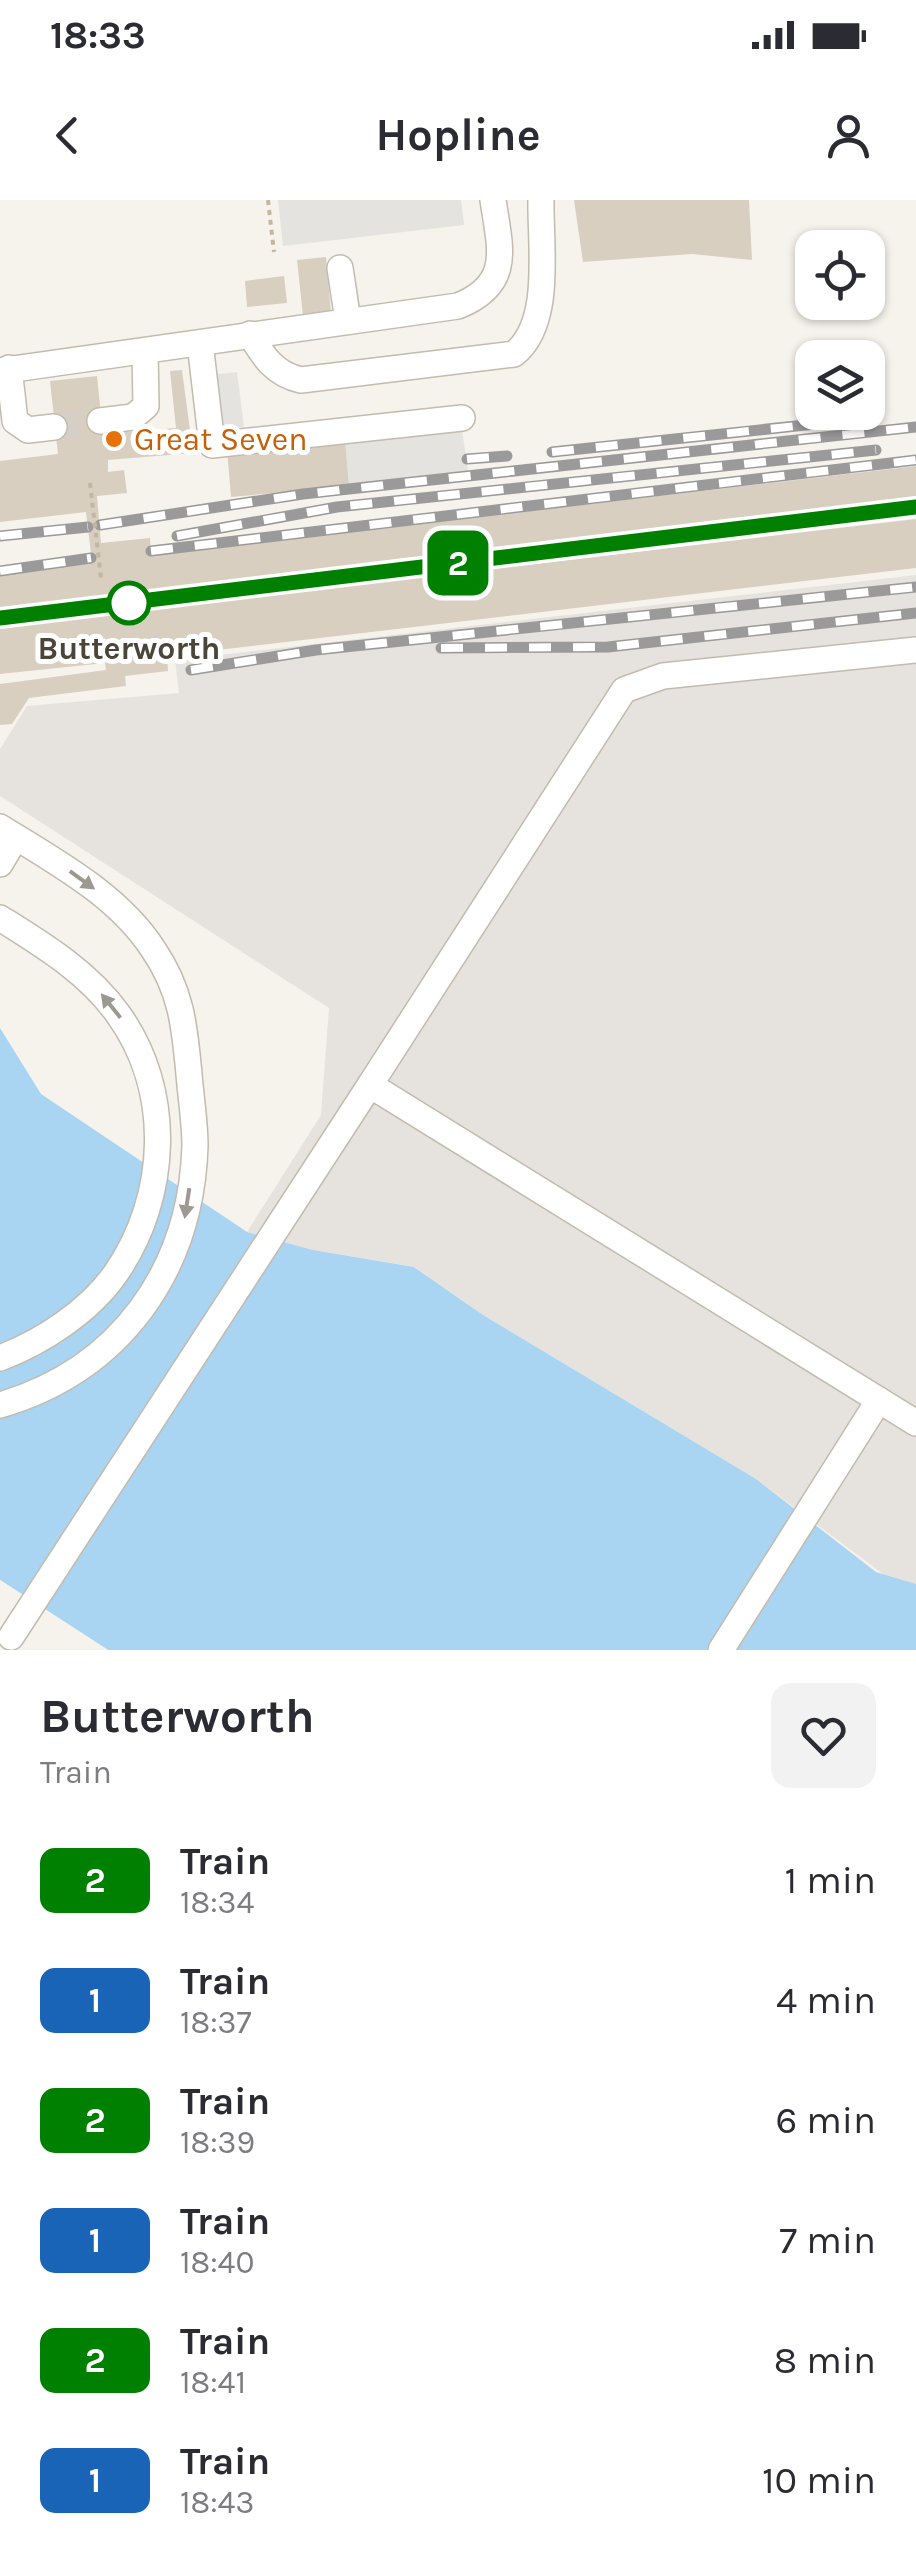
<!DOCTYPE html>
<style>
:root{--surface:#fff;--page:#f2f2f3;--text:#2b2b33;--muted:#7c7c81}
body{margin:0;font-family:Karla,sans-serif;background:var(--page);color:var(--text);height:100vh;display:flex;flex-direction:column;font-size:38px;white-space:nowrap}
*{box-sizing:border-box;margin:0}
p{font-size:32px;color:var(--muted)}
.icon{flex:none;width:55px;height:55px;fill:none;stroke:currentColor;stroke-width:2;stroke-linecap:round;stroke-linejoin:round}
.map{position:relative;height:1450px;overflow:hidden}
.details{display:flex;flex-direction:column;background:var(--surface);flex:1}
.details>*{flex:none}
.badge{padding:0 20px;border-radius:15px;font-size:35px;line-height:65px}
.controls{position:absolute;left:795px;top:30px;display:grid;gap:20px}
.controls a{display:grid;place-items:center;width:90px;height:90px;border-radius:20px;background:var(--surface);box-shadow:0 2px 8px #0004;font-size:50px}
.map>.badge{position:absolute;translate:-50% -50%;box-shadow:0 0 0 5px #fff}
.round{display:grid;place-items:center;flex:none;width:105px;height:105px;border-radius:20px;background:var(--page)}
.summary{display:flex;align-items:center;justify-content:space-between;height:170px;padding:0 40px}
h1{font-size:48px;font-weight:700;line-height:75px}
ul{padding:0;list-style:none}
li{display:flex;align-items:center;gap:30px;height:120px;padding:0 40px}
li div{flex:1}
li b{display:block;font-size:38px}
li em{font-style:normal}
li .badge{min-width:110px;font-weight:700;text-align:center}
.status{display:flex;justify-content:space-between;align-items:center;height:70px;padding:0 50px;background:var(--surface);direction:ltr}
.status svg{height:28px;fill:currentColor}
header{display:flex;justify-content:space-between;align-items:center;height:130px;padding:0 40px;background:var(--surface);font-size:45px;font-weight:700}
.map>svg:first-child{display:block}
.industrial{fill:#e6e2dd}
.parking{fill:#e5e3e0}
.water{fill:#a9d4f2}
.pier{fill:#f6f3ec}
.building{fill:#d8cfc1}
.lines{fill:none;stroke-linecap:round;stroke-linejoin:round}
.minor-tunnel{stroke:#d4d0c8;stroke-width:25;stroke-dasharray:25 12;stroke-linecap:butt}
.minor-casing{stroke:#c2bbae;stroke-width:28}
.path{stroke:#c4b79f;stroke-width:4;stroke-dasharray:5 5;stroke-linecap:butt}
.minor{stroke:#fff;stroke-width:25}
.rail-casing{stroke:#9a9a9a;stroke-width:11}
.rail{stroke:#fff;stroke-width:8;stroke-dasharray:22;stroke-linecap:butt}
.path-bridge{stroke:#c4b79f;stroke-width:4;stroke-dasharray:5 5;stroke-linecap:butt}
.oneway{fill:#9c9892}
.line-casing{stroke:#fff;stroke-width:22}
.line{stroke:#008000;stroke-width:15}
.food-dot{fill:#e8710a;stroke:#fff;stroke-width:4}
.stop-dot{fill:#fff;stroke:#008000;stroke-width:5}
.labels{text-anchor:middle;dominant-baseline:central;stroke-width:10;stroke-linejoin:round;paint-order:stroke}
.food-label{font-size:32px;fill:#c56008;stroke:#fff;text-anchor:start}
.stop-label{font-size:32px;font-weight:bold;fill:#4b4439;stroke:#fff}
</style>
<div class="status"><b>18:33</b><svg viewBox="0 0 49 12"><path d="M0 12V9h3v3zM5 12V6h3v6zM10 12V3h3v9zM15 12V0h3v12zM26 1h20v11H26zM47 4h2v5h-2z"/></svg></div>
<header><svg class="icon" aria-label="back" viewBox="0 0 24 24"><path d="M15 5l-7 7 7 7"/></svg>Hopline<svg class="icon" aria-label="person" viewBox="0 0 24 24"><circle cx="12" cy="8" r="4"/><path d="M4 21q1-7 8-7t8 7"/></svg></header>
<div class="map">
<svg width="916" height="1450" viewBox="0 0 916 1450">
<rect width="100%" height="100%" fill="#f6f3ec"/>
<polygon class="industrial" points="916,375 916,1384 883,1374 756,1279 483,1115 415,1067 313,1050 247,1032 321,915 329,808 0,596 0,549 27,506 179,493 175,460"/>
<g class="parking">
<polygon points="278,0 461,0 464,25 283,46"/>
<polygon points="237,172 244,227 198,232 192,177"/>
<polygon points="461,223 468,271 349,286 345,238"/>
</g>
<polygon class="water" points="0,828 41,894 247,1032 313,1050 414,1067 483,1115 756,1279 876,1372 916,1384 916,1450 108,1450 0,1380"/>
<polygon class="pier" points="0,1380 108,1450 99,1450 0,1386"/>
<g class="building">
<polygon points="574,0 749,0 752,60 692,54 583,62"/>
<polygon points="326,57 331,113 303,116 297,60"/>
<polygon points="284,76 287,103 247,107 245,81"/>
<polygon points="182,170 193,253 108,260 108,272 124,270 127,293 97,296 101,343 150,338 151,355 916,266 916,315 202,398 202,403 916,319 916,368 167,456 168,471 125,476 126,486 29,498 12,524 0,525 0,484 106,470 105,463 0,474 0,427 94,417 93,412 0,423 0,372 92,362 86,312 0,322 0,261 58,254 50,181 97,176 103,234 176,228 170,171"/>
<polygon points="345,238 349,286 231,297 227,249"/>
</g>
<g class="lines">
<polyline class="minor-tunnel" points="54,227 100,221"/>
<defs>
<g id="minor">
<polyline points="340,68 348,121"/>
<path d="M250,134C263,156 274,174 301,180L514,154C553,123 540,46 541,0"/>
<polyline points="200,143 212,245 462,218"/>
<polyline points="9,168 15,221 28,230 54,227"/>
<path d="M0,171L458,106C513,84 500,48 493,0"/>
<polyline points="100,221 133,217 146,206 145,152"/>
<path d="M0,627C54,661 117,694 153,749C184,794 185,833 190,885C192,905 195,926 195,946C191,1071 120,1170 0,1205"/>
<polyline points="0,664 16,637"/>
<path d="M0,718C43,745 88,772 118,814C173,890 169,996 116,1073C90,1111 42,1142 0,1158"/>
<polyline points="370,885 624,490 663,476 916,450"/>
<polyline points="11,1437 370,885 916,1223"/>
<polyline points="721,1450 879,1200"/>
</g>
</defs>
<use href="#minor" class="minor-casing"/>
<polyline class="path" points="268,0 274,52"/>
<use href="#minor" class="minor"/>
<defs>
<g id="rail">
<polyline points="552,252 815,224"/>
<polyline points="467,259 507,256"/>
<polyline points="100,325 303,294 916,227"/>
<polyline points="0,336 88,327"/>
<polyline points="177,336 337,307 876,250"/>
<polyline points="151,351 916,260"/>
<polyline points="0,371 91,358"/>
<polyline points="441,448 608,447 916,413"/>
<polyline points="191,470 316,450 916,387"/>
</g>
</defs>
<use href="#rail" class="rail-casing"/>
<use href="#rail" class="rail"/>
<polyline class="path-bridge" points="90,283 101,378"/>
</g>
<defs><path id="oneway-solid" d="M-6-.8H1V-3.2L6.5 0L1 3.2V.8H-6Z" transform="scale(2.5)"/></defs>
<g class="oneway">
<use href="#oneway-solid" transform="translate(82 680) rotate(36)"/>
<use href="#oneway-solid" transform="translate(111 806) rotate(-129)"/>
<use href="#oneway-solid" transform="translate(187 1003) rotate(99)"/>
</g>
<g class="lines">
<defs>
<polyline id="line" points="0,418 916,307"/>
</defs>
<use href="#line" class="line-casing"/>
<use href="#line" class="line"/>
</g>
<circle class="food-dot" cx="114" cy="239" r="10"/>
<circle class="stop-dot" cx="129" cy="403" r="20"/>
<g class="labels">
<g class="food-label">
<text x="134" y="239">Great Seven</text>
</g>
<g class="stop-label">
<text x="129" y="448">Butterworth</text>
</g>
</g>
</svg>
<div class="controls">
<a><svg class="icon" aria-label="locate" viewBox="0 0 24 24"><circle cx="12" cy="12" r="6"/><path d="M12 2v4M12 18v4M2 12h4M18 12h4"/></svg></a>
<a><svg class="icon" aria-label="layers" viewBox="0 0 24 24"><path d="M12 4l9 5-9 5-9-5zM3 14l9 5 9-5"/></svg></a>
</div>
<b class="badge" style="left:458px;top:363px;background:#008000;color:#fff">2</b>
</div>
<section class="details">
<div class="summary"><div><h1>Butterworth</h1><p>Train</p></div><a class="round"><svg class="icon" aria-label="heart" viewBox="0 0 24 24"><path d="M12 20l-8-8c-3-5 5-10 8-4 3-6 11-1 8 4z"/></svg></a></div>
<ul>
<li><span class="badge" style="background:#008000;color:#fff">2</span><div><b>Train</b><p>18:34</p></div><em>1 min</em></li>
<li><span class="badge" style="background:#1964b7;color:#fff">1</span><div><b>Train</b><p>18:37</p></div><em>4 min</em></li>
<li><span class="badge" style="background:#008000;color:#fff">2</span><div><b>Train</b><p>18:39</p></div><em>6 min</em></li>
<li><span class="badge" style="background:#1964b7;color:#fff">1</span><div><b>Train</b><p>18:40</p></div><em>7 min</em></li>
<li><span class="badge" style="background:#008000;color:#fff">2</span><div><b>Train</b><p>18:41</p></div><em>8 min</em></li>
<li><span class="badge" style="background:#1964b7;color:#fff">1</span><div><b>Train</b><p>18:43</p></div><em>10 min</em></li>
</ul>
</section>
